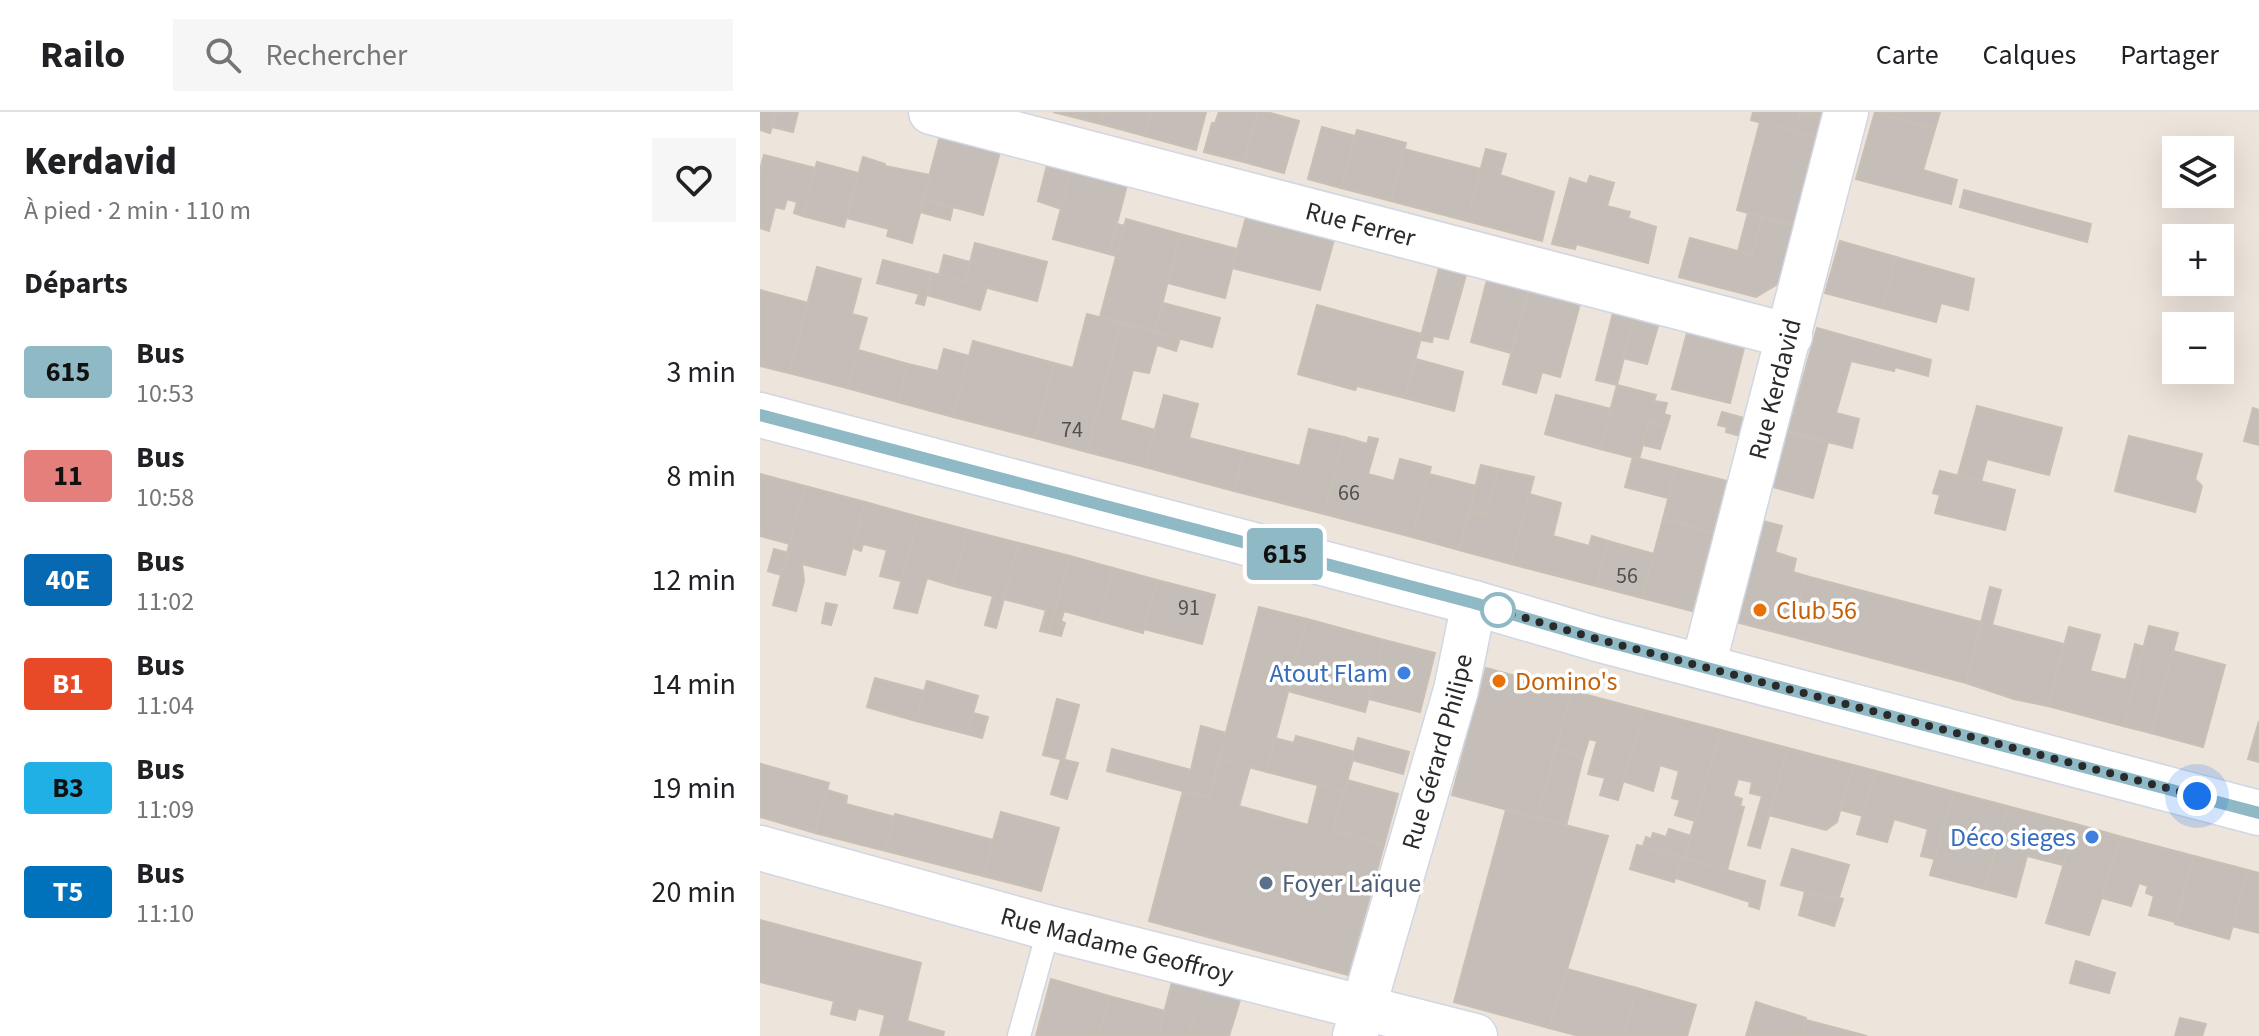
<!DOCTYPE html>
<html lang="fr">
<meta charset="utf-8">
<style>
:root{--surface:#fff;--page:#f6f6f6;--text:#202124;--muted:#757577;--line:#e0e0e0}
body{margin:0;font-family:"Source Sans 3",sans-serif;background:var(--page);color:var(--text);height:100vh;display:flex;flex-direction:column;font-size:30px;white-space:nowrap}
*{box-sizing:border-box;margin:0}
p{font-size:26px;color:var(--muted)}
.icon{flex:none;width:44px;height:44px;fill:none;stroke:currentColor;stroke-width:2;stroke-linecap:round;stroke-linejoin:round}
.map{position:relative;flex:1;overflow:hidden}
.drawer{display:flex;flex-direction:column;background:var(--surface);width:760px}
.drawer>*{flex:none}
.badge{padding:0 16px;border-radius:6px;font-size:28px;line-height:52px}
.buttons{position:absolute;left:1402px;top:24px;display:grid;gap:16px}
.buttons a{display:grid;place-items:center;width:72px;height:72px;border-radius:0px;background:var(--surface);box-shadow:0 8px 32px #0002;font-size:40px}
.you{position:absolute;width:40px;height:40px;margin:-20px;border:6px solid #fff;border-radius:50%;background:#1a73e8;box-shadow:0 0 0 12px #1a73e833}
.map>.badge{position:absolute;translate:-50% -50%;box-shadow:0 0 0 4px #fff}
h2{padding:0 24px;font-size:30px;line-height:72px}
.round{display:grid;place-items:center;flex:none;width:84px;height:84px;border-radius:0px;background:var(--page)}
.summary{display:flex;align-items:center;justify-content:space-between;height:136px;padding:0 24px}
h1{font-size:38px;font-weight:800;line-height:60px}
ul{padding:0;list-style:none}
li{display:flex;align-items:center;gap:24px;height:104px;padding:0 24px}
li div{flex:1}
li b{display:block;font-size:30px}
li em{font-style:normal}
li .badge{min-width:88px;font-weight:700;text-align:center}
header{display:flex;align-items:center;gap:48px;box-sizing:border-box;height:112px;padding:0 40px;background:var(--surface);border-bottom:2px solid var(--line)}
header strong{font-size:38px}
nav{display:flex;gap:44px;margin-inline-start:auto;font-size:28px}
.search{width:560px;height:72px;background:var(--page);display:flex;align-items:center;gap:20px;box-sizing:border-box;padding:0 28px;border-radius:0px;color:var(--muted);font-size:30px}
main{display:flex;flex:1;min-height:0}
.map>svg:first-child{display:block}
.building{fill:#c5beb8;stroke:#c8c0b5;stroke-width:2}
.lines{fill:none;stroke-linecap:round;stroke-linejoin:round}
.service-casing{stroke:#d1d6e4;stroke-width:25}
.minor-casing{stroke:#d1d6e4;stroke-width:47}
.tertiary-casing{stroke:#d1d6e4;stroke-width:47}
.secondary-casing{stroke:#d1d6e4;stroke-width:47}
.service{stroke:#fff;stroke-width:22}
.minor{stroke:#fff;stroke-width:44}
.tertiary{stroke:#fff;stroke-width:44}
.secondary{stroke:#fff;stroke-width:44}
.line-casing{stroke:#fff;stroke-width:18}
.line{stroke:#8eb9c5;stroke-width:12}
.walk{stroke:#2a2a2a;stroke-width:8;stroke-dasharray:0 14.4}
.stop-dot{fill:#fff;stroke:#8eb9c5;stroke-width:4}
.food-dot{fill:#e8710a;stroke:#fff;stroke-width:3}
.shop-dot{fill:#3f7fe0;stroke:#fff;stroke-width:3}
.service-dot{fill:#5c6f8a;stroke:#fff;stroke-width:3}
.labels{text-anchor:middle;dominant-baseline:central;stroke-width:7;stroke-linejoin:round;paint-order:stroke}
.number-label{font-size:22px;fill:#514f4e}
.street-label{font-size:26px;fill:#2a2a2a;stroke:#fff}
.food-label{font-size:26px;fill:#c56008;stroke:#fff;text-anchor:start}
.shop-label{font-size:26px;fill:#366cbe;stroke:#fff;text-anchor:end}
.service-label{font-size:26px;fill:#4e5e75;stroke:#fff;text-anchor:start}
</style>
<header>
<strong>Railo</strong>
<div class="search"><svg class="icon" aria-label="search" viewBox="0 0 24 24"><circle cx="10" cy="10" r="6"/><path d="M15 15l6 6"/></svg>Rechercher</div>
<nav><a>Carte</a><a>Calques</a><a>Partager</a></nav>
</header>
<main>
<section class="drawer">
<div class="summary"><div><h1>Kerdavid</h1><p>À pied · 2 min · 110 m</p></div><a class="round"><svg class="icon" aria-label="heart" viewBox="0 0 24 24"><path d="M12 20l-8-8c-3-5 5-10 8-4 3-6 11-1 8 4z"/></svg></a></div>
<h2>Départs</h2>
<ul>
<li><span class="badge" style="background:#8eb9c5;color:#111">615</span><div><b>Bus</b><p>10:53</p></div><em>3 min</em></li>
<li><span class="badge" style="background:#e47f7b;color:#111">11</span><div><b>Bus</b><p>10:58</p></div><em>8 min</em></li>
<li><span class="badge" style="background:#0669b2;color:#fff">40E</span><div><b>Bus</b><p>11:02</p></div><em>12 min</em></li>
<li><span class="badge" style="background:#e84927;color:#fff">B1</span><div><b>Bus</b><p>11:04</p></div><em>14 min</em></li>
<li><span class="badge" style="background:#21b0e6;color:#111">B3</span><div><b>Bus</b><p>11:09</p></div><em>19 min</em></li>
<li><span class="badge" style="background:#0072bc;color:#fff">T5</span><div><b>Bus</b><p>11:10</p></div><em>20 min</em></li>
</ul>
</section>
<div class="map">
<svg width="1499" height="924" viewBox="0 0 1499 924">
<rect width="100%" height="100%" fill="#ede4dc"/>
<g class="building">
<polygon points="0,0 16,0 10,21 0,18"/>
<polygon points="16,0 38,0 33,20 12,15"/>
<polygon points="293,0 345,0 341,12"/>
<polygon points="345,0 392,0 385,24 341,12"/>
<polygon points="392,0 446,0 436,38 385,24"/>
<polygon points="459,0 498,0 484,50 444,40 452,11 455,11"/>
<polygon points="498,0 507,0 539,9 524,61 484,50"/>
<polygon points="993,0 1069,0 1067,7 1041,0 1035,20 991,8"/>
<polygon points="1041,0 1067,7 1061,27 1035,20"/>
<polygon points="1115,0 1175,17 1163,58 1197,68 1191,92 1096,67"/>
<polygon points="1116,0 1180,0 1175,17"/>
<polygon points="1000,10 1061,27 1037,114 977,98"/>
<polygon points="562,15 595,24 581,76 548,67"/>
<polygon points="597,18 646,31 631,89 581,76"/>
<polygon points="180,24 240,40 223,103 163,87"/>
<polygon points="644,37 721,57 707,109 631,89"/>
<polygon points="726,37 746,42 740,63 794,80 782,129 707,109"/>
<polygon points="4,43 55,56 43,104 34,101 37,90 27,87 24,97 15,95 9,119 0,116 0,58"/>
<polygon points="103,45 125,52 125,54 170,63 152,131 127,124 129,117 87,106"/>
<polygon points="57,50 98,61 84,115 43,104"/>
<polygon points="287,53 311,58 301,97 278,89"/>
<polygon points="311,58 367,73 349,142 293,127"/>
<polygon points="830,64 854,71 847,94 870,100 868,106 896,115 888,151 816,132 815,137 792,132 810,66 827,72"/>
<polygon points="1204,78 1331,112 1327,130 1200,95"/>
<polygon points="163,87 193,95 190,108 160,100"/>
<polygon points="988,101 1002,105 992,143 978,139"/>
<polygon points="486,105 574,128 560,178 472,156"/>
<polygon points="1002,105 1037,114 1021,170 996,185 919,165 930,126 992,143"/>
<polygon points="366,107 420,122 395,220 340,205"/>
<polygon points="357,112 365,114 356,144 349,142"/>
<polygon points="420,122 477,137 465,186 408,171"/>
<polygon points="1080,129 1136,145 1122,196 1065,181"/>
<polygon points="215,131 287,150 277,189 205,170"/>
<polygon points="184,143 210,150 205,170 179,163"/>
<polygon points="1136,145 1214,167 1208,198 1181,191 1176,210 1122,196"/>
<polygon points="123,148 172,161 164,193 156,191 159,182 117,171"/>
<polygon points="57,155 101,167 92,202 107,206 87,276 29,261"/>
<polygon points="679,156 706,163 688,227 673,224 672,230 660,228"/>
<polygon points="172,161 227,175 220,198 167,183"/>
<polygon points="727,168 768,179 751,241 711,230"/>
<polygon points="0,178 48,191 29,261 0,254"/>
<polygon points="768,179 820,192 800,265 782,260 776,281 743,272"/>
<polygon points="403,191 460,206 452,235 395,220"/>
<polygon points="557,193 662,222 645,286 597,274 595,278 538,262"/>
<polygon points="853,201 874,207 857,273 836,268"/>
<polygon points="327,202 361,211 327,340 275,326 294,251 313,256"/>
<polygon points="874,207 898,214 887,252 863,246"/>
<polygon points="361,211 420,226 416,239 397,233 389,261 373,258 360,308 395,318 385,355 327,340"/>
<polygon points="1057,216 1171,248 1168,264 1135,255 1134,259 1091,249 1076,301 1099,307 1092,336 1028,320"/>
<polygon points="927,221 984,236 970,291 912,277"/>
<polygon points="213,229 294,251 275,326 193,305"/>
<polygon points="184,237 209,244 193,305 138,290 148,252 178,259"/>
<polygon points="98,238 148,252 138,290 87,276"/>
<polygon points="656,247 703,260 694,299 645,286"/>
<polygon points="857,273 896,283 894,289 907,291 904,302 910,304 907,314 889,309 879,347 840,337"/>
<polygon points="404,283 438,292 429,326 484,340 474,379 385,355"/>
<polygon points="796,283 851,297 840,337 785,322"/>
<polygon points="1217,294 1302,316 1289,363 1227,347 1221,370 1198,363"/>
<polygon points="1493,296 1499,298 1499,333 1484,329"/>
<polygon points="962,300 984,306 980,324 966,320 967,315 958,313"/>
<polygon points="889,309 907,314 900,337 883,333"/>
<polygon points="549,317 584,325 564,402 474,379 484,340 540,354"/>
<polygon points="1028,320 1068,330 1053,386 1013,375"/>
<polygon points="1369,324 1442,342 1435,367 1442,374 1435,400 1355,379"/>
<polygon points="584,325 607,332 609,325 618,327 608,362 634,369 640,347 671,355 652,425 564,402"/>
<polygon points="873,345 916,356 908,386 865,375"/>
<polygon points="721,353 738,357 726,404 709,400"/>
<polygon points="916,356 967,369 953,421 903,407"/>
<polygon points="738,357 774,365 751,452 699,438 709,400 726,404"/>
<polygon points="1180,359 1255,378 1245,418 1175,401 1180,383 1173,381"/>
<polygon points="0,362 45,374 30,432 0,424"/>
<polygon points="669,362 716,374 699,438 652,425"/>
<polygon points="45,374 105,390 85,463 42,452 44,469 36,499 13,493"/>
<polygon points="769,382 801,391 793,424 829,434 832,424 848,429 836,474 751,452"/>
<polygon points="105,390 159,405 141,469 120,464 127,438 103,432 101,439 93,436"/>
<polygon points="159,405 208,418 193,474 167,466 157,501 134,496"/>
<polygon points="903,407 953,421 932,499 882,486"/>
<polygon points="1003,409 1022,414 1015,440 1036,447 1033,460 1046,464 1030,524 976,510"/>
<polygon points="208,418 259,431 236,516 225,513 233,484 193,474"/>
<polygon points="848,429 894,442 882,486 836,474"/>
<polygon points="259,431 310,444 289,521 280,519 286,498 243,487"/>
<polygon points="14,437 28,441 21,463 8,459"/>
<polygon points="310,444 353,456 340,509 304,499 301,509 305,511 301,524 289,521"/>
<polygon points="353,456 397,468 383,521 340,509"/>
<polygon points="1046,464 1221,510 1206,571 1030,524"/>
<polygon points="397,468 455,483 442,532 384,517"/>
<polygon points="1230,475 1241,478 1232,513 1304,532 1288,594 1254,587 1206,571"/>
<polygon points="66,491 77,493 71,513 62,511"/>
<polygon points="499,495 547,507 507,660 459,647"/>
<polygon points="547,507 624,528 605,600 528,579"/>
<polygon points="1389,514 1418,521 1391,621 1363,614"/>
<polygon points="1309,515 1340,523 1330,559 1366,568 1375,532 1384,535 1363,614 1288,594"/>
<polygon points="624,528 675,541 660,600 609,587"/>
<polygon points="1413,539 1465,553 1443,635 1391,621"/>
<polygon points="726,556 812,579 777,706 692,683"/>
<polygon points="115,566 164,579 156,609 107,595"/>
<polygon points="167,569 218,584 207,622 156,609"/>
<polygon points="812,579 884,598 858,688 840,683 845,666 828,662 837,629 829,627 823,646 796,637"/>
<polygon points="297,587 319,593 304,648 283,643"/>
<polygon points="884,598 961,618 935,709 915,703 920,688 912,686 919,659 900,653 893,679 863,669"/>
<polygon points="213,601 228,605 222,626 207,622"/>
<polygon points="1499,609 1499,650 1488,647"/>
<polygon points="441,614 466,621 449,686 347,659 352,637 431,658"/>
<polygon points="961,618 1028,636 1000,736 988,733 1002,684 990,681 992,670 978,667 973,684 982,687 980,694 984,695 967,758 924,746"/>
<polygon points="536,624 595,640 584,680 507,660 515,626 534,631"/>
<polygon points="598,626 649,640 643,662 592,648"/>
<polygon points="1028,636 1093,653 1077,710 1066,718 1009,703"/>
<polygon points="796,637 823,646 806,714 777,706"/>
<polygon points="301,647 318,651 307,687 291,682"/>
<polygon points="459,647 490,655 479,694 548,713 558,673 584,680 573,718 624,733 588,863 389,809 423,679 449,686"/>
<polygon points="1,652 69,671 55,721 0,705"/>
<polygon points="1093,653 1116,659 1103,704 1081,698"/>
<polygon points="1116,659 1194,680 1175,747 1161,744 1168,717 1134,707 1127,730 1097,722"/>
<polygon points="587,668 638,682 624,733 573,718"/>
<polygon points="67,678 87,684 86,692 135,705 126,739 55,721"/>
<polygon points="1194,680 1247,694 1225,777 1170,763"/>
<polygon points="1247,694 1316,712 1303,753 1267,744 1256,785 1225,777"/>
<polygon points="746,698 848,724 789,916 694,890"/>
<polygon points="241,700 299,716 281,779 223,764"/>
<polygon points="135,702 233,728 223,764 126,739"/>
<polygon points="1316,712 1362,725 1329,823 1286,811"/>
<polygon points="909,717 931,724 924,746 883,734 886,725 891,727 893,721 906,725"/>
<polygon points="1362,725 1434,744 1415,810 1389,803 1394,784 1386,781 1388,774 1379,771 1371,794 1342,786"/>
<polygon points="877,733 922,745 914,770 870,757"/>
<polygon points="1032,737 1089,753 1078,788 1021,773"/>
<polygon points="1434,744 1488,758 1469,827 1415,812"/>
<polygon points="922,745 1005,769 999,797 989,794 990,790 916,766"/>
<polygon points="1488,758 1499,761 1499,821 1472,814"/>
<polygon points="1045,780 1078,788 1079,786 1083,787 1074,814 1039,803"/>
<polygon points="0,808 161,851 147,909 184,920 183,924 120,924 125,903 98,896 95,908 71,902 74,889 0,870"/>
<polygon points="1316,849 1355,861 1349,881 1310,871"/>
<polygon points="807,857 877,876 863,924 819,924 789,916"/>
<polygon points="291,867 349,884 339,924 276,924"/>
<polygon points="412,870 442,878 427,924 398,924"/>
<polygon points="877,876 936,893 927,924 863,924"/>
<polygon points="442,878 480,888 469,924 427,924"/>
<polygon points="349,884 405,899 398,924 339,924"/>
<polygon points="996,890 1046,906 1041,924 986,924"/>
<polygon points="1420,906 1446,912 1442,924 1415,924"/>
<polygon points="1046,908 1107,924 1041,924"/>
</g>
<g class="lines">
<defs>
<polyline id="service" points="259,924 289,816"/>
<g id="minor">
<path id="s1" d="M171,0L1030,224"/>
<path id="s2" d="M943,554L1086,0"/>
<path id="s3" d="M0,736L289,816L715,924"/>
</g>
<g id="tertiary">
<path id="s4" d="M595,924L696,578L714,491"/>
</g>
<polyline id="secondary" points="0,303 714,491 837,527 1499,701"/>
</defs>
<use href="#service" class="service-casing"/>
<use href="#minor" class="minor-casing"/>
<use href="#tertiary" class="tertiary-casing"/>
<use href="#secondary" class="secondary-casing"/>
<use href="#service" class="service"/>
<use href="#minor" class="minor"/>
<use href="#tertiary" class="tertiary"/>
<use href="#secondary" class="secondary"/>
</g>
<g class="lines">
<defs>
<polyline id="line" points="0,303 714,491 837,527 1499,701"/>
</defs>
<use href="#line" class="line-casing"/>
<use href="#line" class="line"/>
<polyline class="walk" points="738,498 837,527 1437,684"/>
</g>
<circle class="stop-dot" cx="738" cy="498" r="16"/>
<g class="food-dot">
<circle cx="1000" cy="498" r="8"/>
<circle cx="739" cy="569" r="8"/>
</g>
<g class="shop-dot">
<circle cx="644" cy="561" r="8"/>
<circle cx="1332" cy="725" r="8"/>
</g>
<circle class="service-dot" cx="506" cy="771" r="8"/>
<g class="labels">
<g class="number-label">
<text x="312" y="318">74</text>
<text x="589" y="381">66</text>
<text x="867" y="464">56</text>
<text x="429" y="496">91</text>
</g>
<g class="street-label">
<text stroke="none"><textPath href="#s1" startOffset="444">Rue Ferrer</textPath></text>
<text stroke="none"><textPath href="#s2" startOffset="286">Rue Kerdavid</textPath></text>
<text stroke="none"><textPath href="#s4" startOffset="296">Rue Gérard Philipe</textPath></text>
<text stroke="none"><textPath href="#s3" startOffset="370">Rue Madame Geoffroy</textPath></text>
</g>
<g class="food-label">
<text x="1016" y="498">Club 56</text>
<text x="755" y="569">Domino's</text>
</g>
<g class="shop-label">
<text x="628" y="561">Atout Flam</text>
<text x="1316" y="725">Déco sieges</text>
</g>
<g class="service-label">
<text x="522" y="771">Foyer Laïque</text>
</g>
</g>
</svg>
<div class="buttons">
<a><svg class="icon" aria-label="layers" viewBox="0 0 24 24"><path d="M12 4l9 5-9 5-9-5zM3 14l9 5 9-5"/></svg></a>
<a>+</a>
<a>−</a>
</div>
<div class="you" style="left:1437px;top:684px"></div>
<b class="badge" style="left:525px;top:442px;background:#8eb9c5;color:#111">615</b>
</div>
</main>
